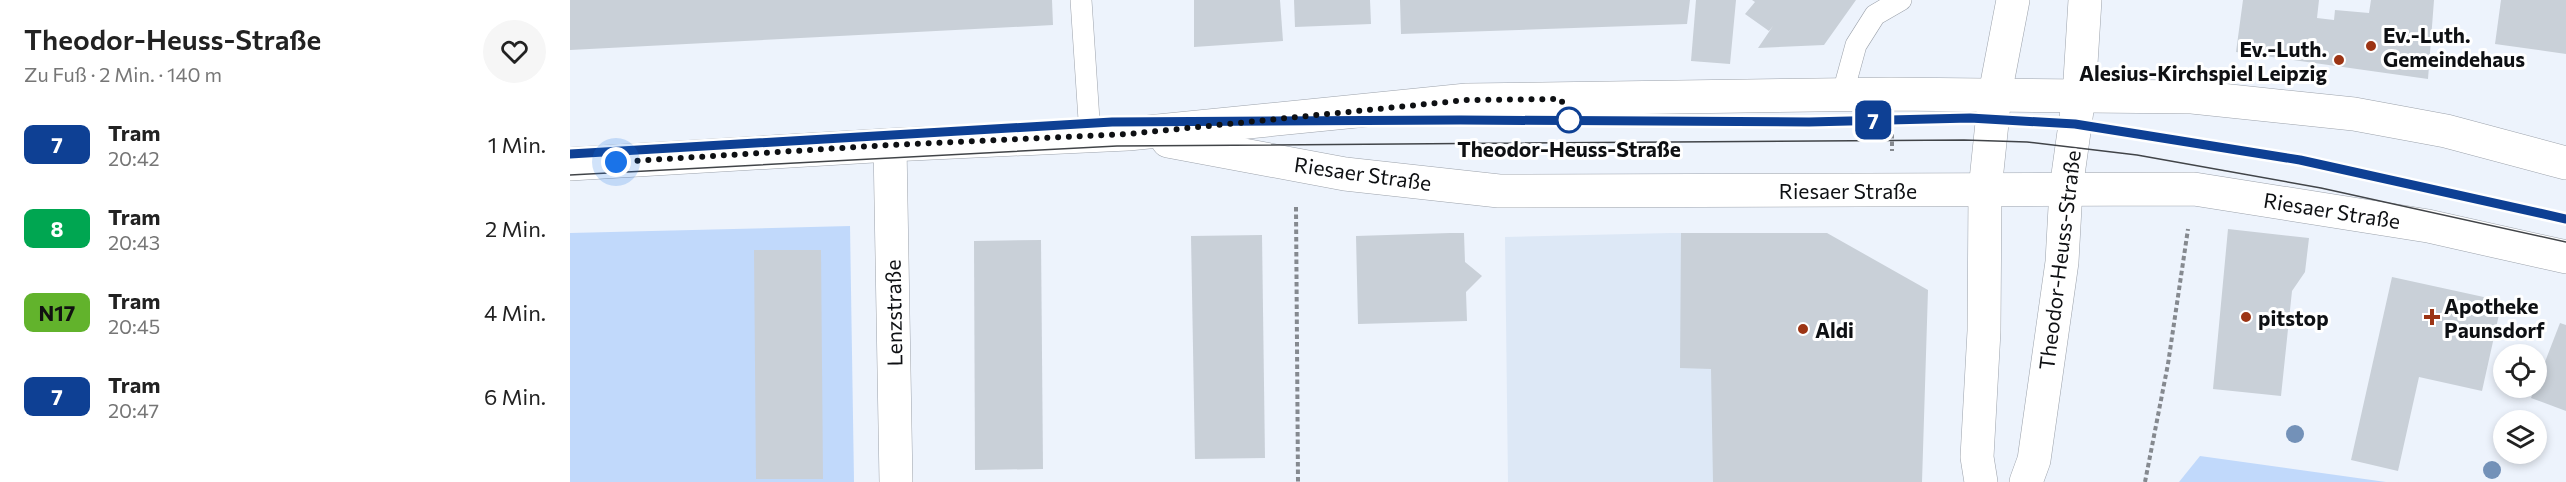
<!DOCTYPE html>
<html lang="de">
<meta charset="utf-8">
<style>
:root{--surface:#fff;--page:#f6f6f6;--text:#222;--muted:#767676}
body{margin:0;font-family:Commissioner,sans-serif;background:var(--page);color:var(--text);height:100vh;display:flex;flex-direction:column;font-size:22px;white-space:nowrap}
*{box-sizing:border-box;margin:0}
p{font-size:20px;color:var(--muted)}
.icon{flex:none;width:33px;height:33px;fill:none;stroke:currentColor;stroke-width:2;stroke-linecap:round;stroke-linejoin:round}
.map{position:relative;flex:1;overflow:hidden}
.panel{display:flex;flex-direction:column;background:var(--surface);width:570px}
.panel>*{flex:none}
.badge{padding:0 12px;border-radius:9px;font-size:21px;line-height:39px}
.controls{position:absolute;left:1923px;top:344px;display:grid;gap:12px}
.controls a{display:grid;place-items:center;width:54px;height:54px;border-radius:50%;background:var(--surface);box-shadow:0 3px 9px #0003;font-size:30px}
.you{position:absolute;width:30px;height:30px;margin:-15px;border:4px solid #fff;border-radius:50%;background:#1a73e8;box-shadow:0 0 0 9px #1a73e833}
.map>.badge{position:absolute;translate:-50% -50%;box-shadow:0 0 0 3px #fff}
.round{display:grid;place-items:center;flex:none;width:63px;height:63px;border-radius:32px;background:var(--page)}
.overview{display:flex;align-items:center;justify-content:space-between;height:102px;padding:0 24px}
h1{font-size:28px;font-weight:600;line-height:45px}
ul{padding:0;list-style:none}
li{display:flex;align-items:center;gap:18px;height:84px;padding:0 24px}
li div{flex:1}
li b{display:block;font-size:22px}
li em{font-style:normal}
li .badge{min-width:66px;font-weight:700;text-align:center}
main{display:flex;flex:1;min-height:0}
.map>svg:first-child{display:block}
.built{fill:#dde8f6}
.green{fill:#c1d9fb}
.building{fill:#c9d0d8}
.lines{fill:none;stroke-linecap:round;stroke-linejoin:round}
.service-casing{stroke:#9ca2ab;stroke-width:22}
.minor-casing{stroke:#9ca2ab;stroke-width:34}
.secondary-casing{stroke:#9ca2ab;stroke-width:34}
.path{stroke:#85898f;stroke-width:4;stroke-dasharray:4.5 3;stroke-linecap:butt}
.service{stroke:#fff;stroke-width:21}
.minor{stroke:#fff;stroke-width:33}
.secondary{stroke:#fff;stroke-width:33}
.tram{stroke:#414448;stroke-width:1.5}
.tree{fill:#7391b8}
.line-casing{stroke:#fff;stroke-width:14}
.line{stroke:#0e4094;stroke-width:9}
.walk{stroke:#0e1013;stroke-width:6;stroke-dasharray:0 10.8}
.poi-dot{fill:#9c3414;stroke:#fff;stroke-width:2}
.stop-dot{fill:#fff;stroke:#0e4094;stroke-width:3}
.labels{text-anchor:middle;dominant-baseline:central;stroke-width:6;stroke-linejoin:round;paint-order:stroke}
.poi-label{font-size:21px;font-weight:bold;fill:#0e1013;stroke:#fff;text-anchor:start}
.stop-label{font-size:21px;font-weight:bold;fill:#0e1013;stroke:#fff}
.street-label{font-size:21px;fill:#0e1013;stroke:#fff}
</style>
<main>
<section class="panel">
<div class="overview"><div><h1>Theodor-Heuss-Straße</h1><p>Zu Fuß · 2 Min. · 140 m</p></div><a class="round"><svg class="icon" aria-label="heart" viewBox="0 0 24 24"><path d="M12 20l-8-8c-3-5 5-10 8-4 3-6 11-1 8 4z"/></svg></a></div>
<ul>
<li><span class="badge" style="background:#0e4094;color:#fff">7</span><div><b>Tram</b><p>20:42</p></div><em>1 Min.</em></li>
<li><span class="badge" style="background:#00a651;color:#fff">8</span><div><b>Tram</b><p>20:43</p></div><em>2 Min.</em></li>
<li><span class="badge" style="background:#62b32c;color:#111">N17</span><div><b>Tram</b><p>20:45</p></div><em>4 Min.</em></li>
<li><span class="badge" style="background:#0e4094;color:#fff">7</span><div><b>Tram</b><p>20:47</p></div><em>6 Min.</em></li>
</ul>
</section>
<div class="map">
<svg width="1996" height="482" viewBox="0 0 1996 482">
<rect width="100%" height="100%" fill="#edf3fc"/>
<polygon class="built" points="1100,233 1257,233 1352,482 938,482 935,237"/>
<g class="green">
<polygon points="280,226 284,482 0,482 0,233"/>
<polygon points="1630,456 1816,482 1609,482"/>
</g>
<g class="building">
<polygon points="0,0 482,0 483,25 0,50"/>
<polygon points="624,0 710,0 713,41 624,47"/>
<polygon points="724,0 800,0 801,24 725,27"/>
<polygon points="830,0 1120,0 1117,24 831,34"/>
<polygon points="1126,0 1166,0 1160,64 1121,61"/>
<polygon points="1182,0 1286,0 1254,45 1188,48 1203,26 1199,31 1175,14 1185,2"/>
<polygon points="1673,0 1749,0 1747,18 1764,20 1765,10 1799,13 1801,0 1864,0 1858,79 1666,52"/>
<polygon points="1931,0 1996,0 1996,54 1925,44"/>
<polygon points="1658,229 1739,238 1735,272 1722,291 1711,396 1643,389"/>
<polygon points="880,233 894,233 895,262 912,276 896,292 897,321 788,324 786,236"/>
<polygon points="1111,233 1257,233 1358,290 1352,482 1143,482 1141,369 1110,368"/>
<polygon points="692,235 695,458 625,459 621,236"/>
<polygon points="471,240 473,469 405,470 404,241"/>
<polygon points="184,250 251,250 253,479 186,479"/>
<polygon points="1822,277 1932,301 1912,391 1849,377 1828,471 1781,460"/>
<polygon points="1990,323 1996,325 1996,411 1961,398"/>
</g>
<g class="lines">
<defs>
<g id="service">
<polyline points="511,0 520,135"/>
<polyline points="1272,96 1286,45 1305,15 1331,0"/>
</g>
<polyline id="minor" points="320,145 326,482"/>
<g id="secondary">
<polyline points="598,141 775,174 929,191 1624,189 1858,226 1996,257"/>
<polyline points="0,164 320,145 558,134 897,100 1321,94 1622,97 1784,114 1876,131 1996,163"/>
<polyline points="1411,482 1407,457 1414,331 1415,190 1425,94 1443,0"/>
<polyline points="1456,482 1464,460 1492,262 1496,189 1509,96 1515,0"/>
</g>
</defs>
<use href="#service" class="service-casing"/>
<use href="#minor" class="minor-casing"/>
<use href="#secondary" class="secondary-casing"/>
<g class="path">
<polyline points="1322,134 1322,151"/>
<polyline points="726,207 728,482"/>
<polyline points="1575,482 1598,364 1618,229"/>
</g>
<use href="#service" class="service"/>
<use href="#minor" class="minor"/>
<use href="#secondary" class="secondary"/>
<g class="tram">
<polyline points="0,154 542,122 912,120 1239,121 1400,118 1505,124 1730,160 1996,219"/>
<polyline points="0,175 547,146 1394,140 1457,142 1567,155 1751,188 1996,242"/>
</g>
</g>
<g class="tree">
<circle cx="1725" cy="434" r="9"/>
<circle cx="1922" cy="470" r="9"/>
</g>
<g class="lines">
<defs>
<polyline id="line" points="0,154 542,122 890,120 1239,122 1400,118 1505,124 1730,160 1996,219"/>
</defs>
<use href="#line" class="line-casing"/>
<use href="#line" class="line"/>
<polyline class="walk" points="46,162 320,145 558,134 897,100 991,99 999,120"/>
</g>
<g class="poi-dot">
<circle cx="1801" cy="46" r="6"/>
<circle cx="1769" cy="60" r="6"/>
<circle cx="1676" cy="317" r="6"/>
<path d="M1859 308h6v6h6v6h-6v6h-6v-6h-6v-6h6z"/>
<circle cx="1233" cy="329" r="6"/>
</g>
<circle class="stop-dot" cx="999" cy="120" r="12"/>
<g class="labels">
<g class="poi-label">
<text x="1813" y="34">Ev.-Luth.<tspan x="1813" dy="24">Gemeindehaus</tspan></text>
<text x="1757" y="48" text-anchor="end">Ev.-Luth.<tspan x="1757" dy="24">Alesius-Kirchspiel Leipzig</tspan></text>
<text x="1874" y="305">Apotheke<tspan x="1874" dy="24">Paunsdorf</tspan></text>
<text x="1688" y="317">pitstop</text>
<text x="1245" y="329">Aldi</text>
</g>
<g class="stop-label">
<text x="999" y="148">Theodor-Heuss-Straße</text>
</g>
<g class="street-label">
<text transform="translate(793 173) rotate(8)">Riesaer Straße</text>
<text x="1278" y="190">Riesaer Straße</text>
<text transform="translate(1762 210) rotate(9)">Riesaer Straße</text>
<text transform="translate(1489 260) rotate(-83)">Theodor-Heuss-Straße</text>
<text transform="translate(323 313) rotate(-91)">Lenzstraße</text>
</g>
</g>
</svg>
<div class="controls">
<a><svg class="icon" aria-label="locate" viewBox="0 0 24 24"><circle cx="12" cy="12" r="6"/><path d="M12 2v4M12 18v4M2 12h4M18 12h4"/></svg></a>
<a><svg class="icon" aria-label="layers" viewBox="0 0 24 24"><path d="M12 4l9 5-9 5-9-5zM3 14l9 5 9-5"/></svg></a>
</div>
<div class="you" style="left:46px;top:162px"></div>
<b class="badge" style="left:1303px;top:120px;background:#0e4094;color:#fff">7</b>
</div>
</main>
